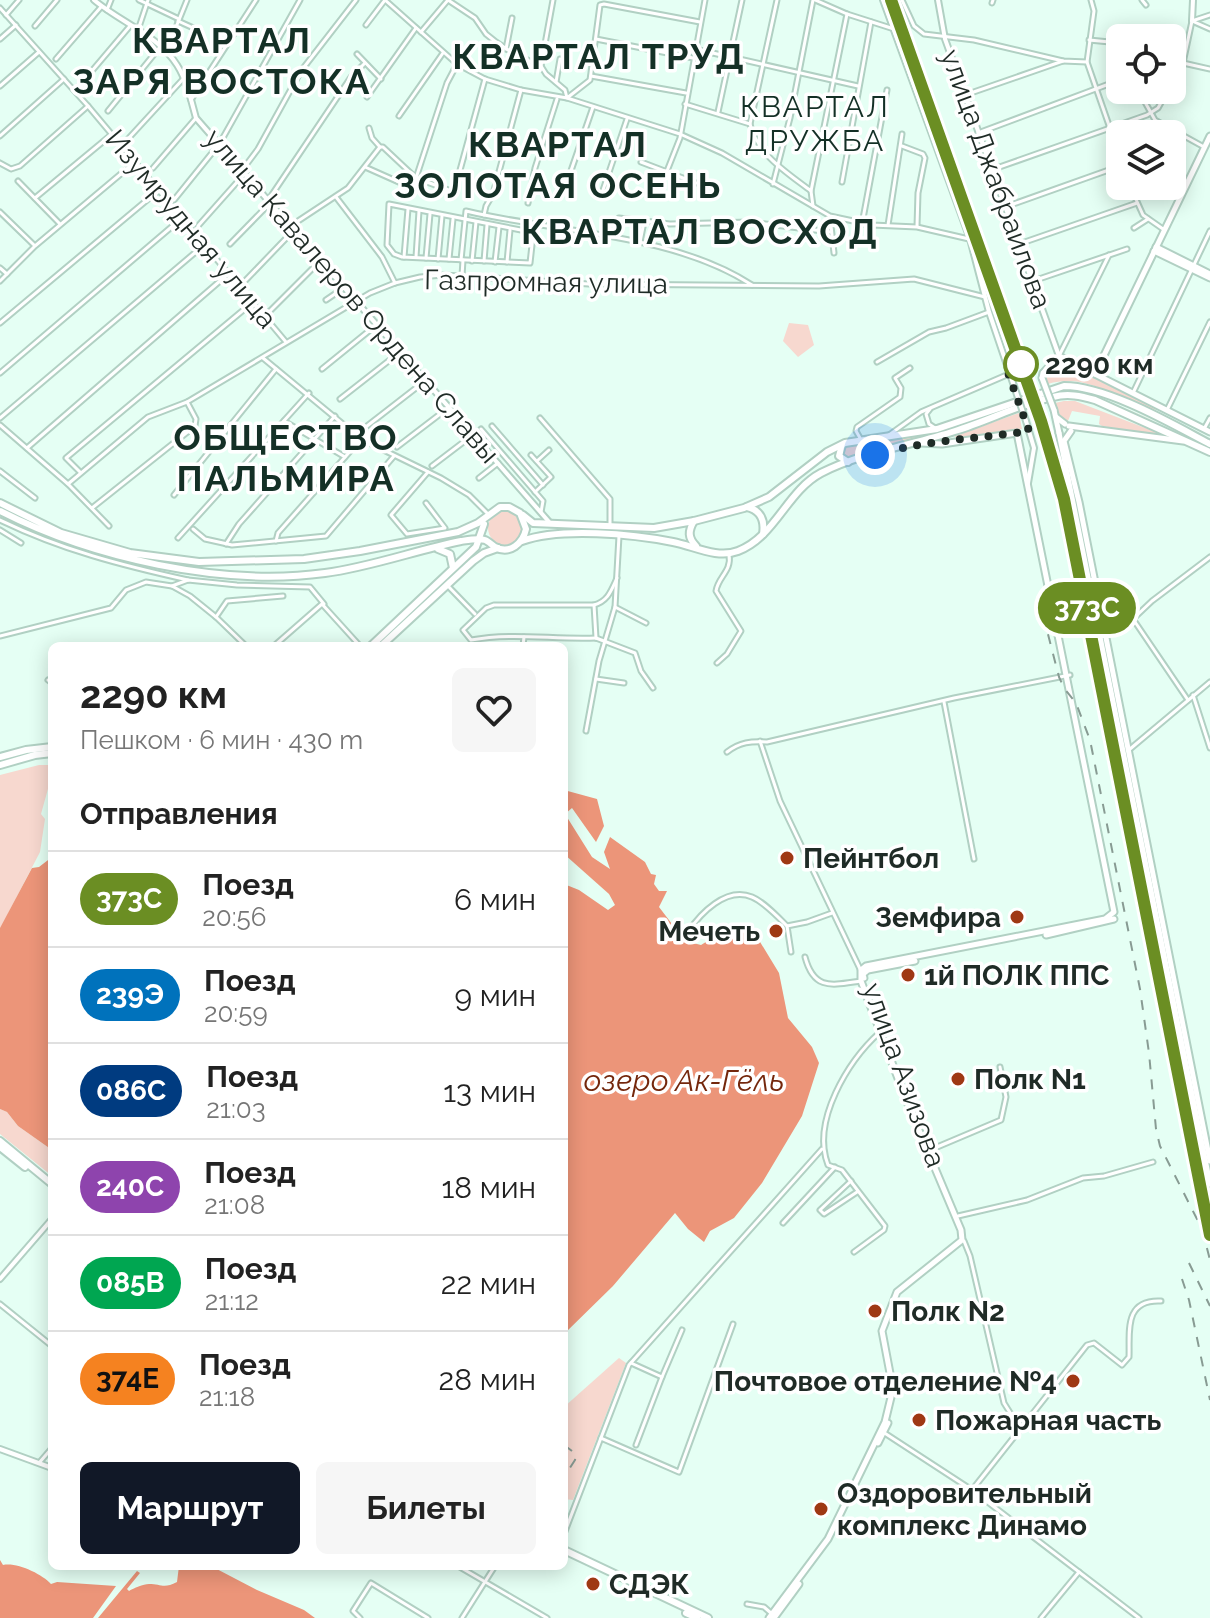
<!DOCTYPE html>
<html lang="ru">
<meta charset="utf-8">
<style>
:root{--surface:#fff;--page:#f6f6f6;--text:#222;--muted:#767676;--line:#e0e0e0;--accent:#111827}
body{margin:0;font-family:Raleway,sans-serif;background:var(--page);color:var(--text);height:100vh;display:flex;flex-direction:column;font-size:30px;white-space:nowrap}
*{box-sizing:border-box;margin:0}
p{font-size:26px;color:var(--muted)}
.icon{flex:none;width:44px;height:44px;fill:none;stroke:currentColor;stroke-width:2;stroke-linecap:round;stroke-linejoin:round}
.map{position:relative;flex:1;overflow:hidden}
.details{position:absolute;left:48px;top:642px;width:520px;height:928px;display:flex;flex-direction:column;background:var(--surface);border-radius:12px;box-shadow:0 4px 20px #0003}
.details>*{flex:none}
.badge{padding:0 16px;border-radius:26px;font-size:28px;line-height:52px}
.tools{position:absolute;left:1106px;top:24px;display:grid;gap:16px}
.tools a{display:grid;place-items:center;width:80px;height:80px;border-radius:12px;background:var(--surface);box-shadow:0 4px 20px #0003;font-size:40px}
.you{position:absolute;width:40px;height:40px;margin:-20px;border:6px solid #fff;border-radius:50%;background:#1a73e8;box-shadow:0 0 0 12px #1a73e833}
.map>.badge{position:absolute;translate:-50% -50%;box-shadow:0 0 0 4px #fff}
h2{padding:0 32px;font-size:30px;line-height:72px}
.round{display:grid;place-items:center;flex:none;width:84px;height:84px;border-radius:12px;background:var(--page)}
.overview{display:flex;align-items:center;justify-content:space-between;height:136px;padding:0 32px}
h1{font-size:38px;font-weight:700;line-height:60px}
.primary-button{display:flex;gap:16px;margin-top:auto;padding:16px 32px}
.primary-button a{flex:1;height:92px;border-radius:12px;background:var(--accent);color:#fff;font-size:32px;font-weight:700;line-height:92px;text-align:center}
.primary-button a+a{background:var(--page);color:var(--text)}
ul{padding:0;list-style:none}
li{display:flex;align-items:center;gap:24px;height:96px;padding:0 32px;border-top:2px solid var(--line)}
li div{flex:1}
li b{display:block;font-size:30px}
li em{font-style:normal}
li .badge{min-width:88px;font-weight:700;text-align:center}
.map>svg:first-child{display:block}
.green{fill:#f7d8cf}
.water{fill:#ec9579}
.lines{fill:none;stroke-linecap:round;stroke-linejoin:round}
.minor-casing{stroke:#b1d0c3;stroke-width:7}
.tertiary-casing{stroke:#b1d0c3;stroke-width:8}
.secondary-casing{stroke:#b1d0c3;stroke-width:9}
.primary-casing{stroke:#b1d0c3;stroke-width:10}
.minor{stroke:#fff;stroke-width:3}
.tertiary{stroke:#fff;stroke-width:4}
.secondary{stroke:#fff;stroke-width:5}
.primary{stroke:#fff;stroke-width:6}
.rail{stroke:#889b93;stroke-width:2;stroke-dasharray:10 10;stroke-linecap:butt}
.tertiary-bridge-casing{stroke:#b1d0c3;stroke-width:8;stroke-linecap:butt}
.secondary-bridge-casing{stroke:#b1d0c3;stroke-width:9;stroke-linecap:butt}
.tertiary-bridge{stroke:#fff;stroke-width:4}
.secondary-bridge{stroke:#fff;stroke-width:5}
.line-casing{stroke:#fff;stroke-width:18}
.line{stroke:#6b8e23;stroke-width:12}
.walk{stroke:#1f2b26;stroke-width:8;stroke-dasharray:0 14.4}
.stop-dot{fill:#fff;stroke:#6b8e23;stroke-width:4}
.poi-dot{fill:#9f3814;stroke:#fff;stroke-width:3}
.labels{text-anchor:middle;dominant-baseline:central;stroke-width:7;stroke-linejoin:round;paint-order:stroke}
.street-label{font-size:28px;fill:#1f2b26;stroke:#fff}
.stop-label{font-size:28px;font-weight:bold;fill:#1f2b26;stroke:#fff;text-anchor:start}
.poi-label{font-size:28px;font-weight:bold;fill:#1f2b26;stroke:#fff;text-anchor:start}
.neighbourhood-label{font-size:30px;letter-spacing:2px;fill:#143026;stroke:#fff}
.water-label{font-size:30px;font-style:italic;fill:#74270c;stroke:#fff}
.district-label{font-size:36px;font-weight:bold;letter-spacing:2px;fill:#143026;stroke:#fff}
</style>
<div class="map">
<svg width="1210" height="1618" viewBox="0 0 1210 1618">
<rect width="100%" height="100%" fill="#e5fff4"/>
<g class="green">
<polygon points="789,323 808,325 814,345 798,357 783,341"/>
<path d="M1061,364H1065L1158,410C1120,406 1093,371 1048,384L1046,374Z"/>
<polygon points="1065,389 1085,392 1165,425 1085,393 1065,391 958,427 857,455 846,458 841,454 843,448 849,446 936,432"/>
<polygon points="1064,401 1075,401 1166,436 1102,426 1099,424 1100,416 1072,411 1068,421 1061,418 1055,403"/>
<polygon points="1019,413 1022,429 956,439 955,436"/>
<circle cx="505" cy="528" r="17"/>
<polygon points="39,765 51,765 51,778 41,814 45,819 40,852 0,929 0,775"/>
<polygon points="0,1109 7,1112 18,1126 52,1150 52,1176 0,1134"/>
<polygon points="619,1358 626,1363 573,1500 564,1499 564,1407"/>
</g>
<g class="water">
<polygon points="564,790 597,799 604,826 596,842 572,808 565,814 592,857 610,869 604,852 610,837 645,862 651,874 656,875 654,884 659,891 667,891 659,907 685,941 701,945 732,926 744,926 754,932 779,973 788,1018 812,1047 819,1063 802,1116 762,1183 734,1218 710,1231 704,1242 688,1229 675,1213 613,1286 564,1334 564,884 579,890 608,910 615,905 609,894 564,854"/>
<polygon points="52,857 52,1150 18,1126 7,1112 0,1109 0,928 32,868 39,867"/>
<path d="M0,1560L3,1565C17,1562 42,1574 51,1584L57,1582L116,1586L93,1618H0Z"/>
<path d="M179,1566H211L257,1590L304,1610L315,1618H98L137,1571L140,1573L127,1589L129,1591C134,1588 143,1584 149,1584C161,1584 164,1589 177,1582Z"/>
</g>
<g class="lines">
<defs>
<g id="minor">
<polyline points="139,0 179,19"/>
<polyline points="385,0 457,64 485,79 521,90 567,98 680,134 722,153 830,216 872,225 917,227 969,239"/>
<polyline points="448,0 475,18 486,34 496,42 516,55 541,66 546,74 565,90 567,98 590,80 600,5 604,4 700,22"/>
<polyline points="815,0 847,14 894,29"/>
<polyline points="902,0 914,26 924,34 974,40 1063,61 1087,62"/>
<polyline points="1091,0 1094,11 1087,62 1120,157"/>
<polyline points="1142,0 1146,5"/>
<polyline points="992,3 993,0"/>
<polyline points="0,8 88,106 286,342"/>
<polyline points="107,10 111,0"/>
<polyline points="6,15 19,0"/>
<polyline points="178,21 200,31"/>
<polyline points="1192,21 1210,29"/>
<polyline points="1192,21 1210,15"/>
<polyline points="366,25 385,0"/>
<polyline points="35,26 57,0"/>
<polyline points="138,30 148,0"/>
<polyline points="421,32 448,0"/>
<polyline points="0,39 16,25"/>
<polyline points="596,39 693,58"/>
<polyline points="1089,40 1120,43"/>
<polyline points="506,49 512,18"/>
<polyline points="695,49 858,86"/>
<polyline points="166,52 187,0"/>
<polyline points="357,54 381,79"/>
<polyline points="56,59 101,7"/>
<polyline points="1183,63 1210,69"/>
<polyline points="541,66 553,0"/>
<polyline points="591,76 686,93"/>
<polyline points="1172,81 1183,63 1192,21"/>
<polyline points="556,82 560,59"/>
<polyline points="80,85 130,26"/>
<polyline points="0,86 39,52"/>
<polyline points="1133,90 1141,95 1155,120 1204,147"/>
<polyline points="965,95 1063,61"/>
<polyline points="367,97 416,28"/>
<polyline points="191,100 256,0"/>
<path d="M685,104L750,124C758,155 786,172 811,191L813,206"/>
<polyline points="108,111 160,47"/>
<polyline points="718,112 742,0"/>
<polyline points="399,116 443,53"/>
<polyline points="750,124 777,0"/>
<polyline points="369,128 372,138 380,147 383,147 416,178 454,192 485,79"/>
<polyline points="978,133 1117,81 1120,83"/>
<polyline points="0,136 64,79"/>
<polyline points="127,140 184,78"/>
<polyline points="902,146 923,154 925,158 918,193 917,226"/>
<polyline points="641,162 696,183"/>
<polyline points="0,163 11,169 20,166 88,106"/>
<polyline points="365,167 401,183"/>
<polyline points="153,168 196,118"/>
<polyline points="243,169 258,149 301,71 356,0"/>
<polyline points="991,170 1147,115 1158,108 1168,90"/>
<polyline points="667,171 680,138 705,0"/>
<polyline points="1172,175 1186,183"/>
<polyline points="416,178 447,83 456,66"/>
<polyline points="18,181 60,224"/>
<polyline points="842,182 871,22"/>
<polyline points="773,184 790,118 813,0"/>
<polyline points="1130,186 1143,215 1163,229"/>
<polyline points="565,188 593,107"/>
<polyline points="811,191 847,14"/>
<polyline points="602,193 627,119"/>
<polyline points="336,197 382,257 395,283"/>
<polyline points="35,198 111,135"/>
<polyline points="269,199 351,77 365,63"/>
<polyline points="174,200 220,143 300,0"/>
<polyline points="528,203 535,168 557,99"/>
<polygon points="389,204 531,232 533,236 530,263 402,257 394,254 387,245"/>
<polyline points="1005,207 1120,166"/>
<polyline points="0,212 34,245"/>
<polyline points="484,215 486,206 493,194 521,90"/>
<polyline points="830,217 834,253"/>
<polyline points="619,218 670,224 750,222 831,232"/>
<polyline points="862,224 887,90"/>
<polyline points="292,225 348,188 380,147"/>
<polyline points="888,225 902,134"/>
<polyline points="198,226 246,172"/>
<polyline points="1134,228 1148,219"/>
<polyline points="640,242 644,222"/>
<polyline points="230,244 271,202"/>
<polyline points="1019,244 1137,203"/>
<polyline points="404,257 408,209"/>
<polyline points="416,257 419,211"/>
<polyline points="426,258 430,214"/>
<polyline points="438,259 442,216"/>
<polyline points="449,259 453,219"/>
<path d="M461,260L466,211C558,233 672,233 752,285"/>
<polyline points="472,261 476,222"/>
<polyline points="484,261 487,225"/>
<polyline points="495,262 499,227"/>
<polyline points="507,262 510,230"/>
<polyline points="0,268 7,274"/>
<polyline points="462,276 463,260"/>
<polyline points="0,281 35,246 135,162"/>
<polyline points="1033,281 1127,249"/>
<polyline points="244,282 295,229"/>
<polyline points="326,300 345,287"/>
<polyline points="269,312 320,261"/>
<polyline points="0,323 159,190"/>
<polyline points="1059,356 1109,255"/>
<polyline points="263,358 361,439 441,478 469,495 488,514"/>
<polyline points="877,362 929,332 946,328 989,312"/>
<polyline points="322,369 375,326"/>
<polyline points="0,373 182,218"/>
<polyline points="1133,393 1210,231"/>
<polyline points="340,399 400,352"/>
<polyline points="930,409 926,414 929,424 935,428"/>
<polyline points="1167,410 1210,322"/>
<polyline points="0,418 204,245"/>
<polyline points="540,418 610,499 610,524"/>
<polyline points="284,421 345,457"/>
<polyline points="0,425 68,484 109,526"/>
<polyline points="367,426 425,381"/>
<polyline points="492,426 543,485"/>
<polyline points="481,429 543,501 541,512"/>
<polyline points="1204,429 1210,418"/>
<polyline points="889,435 921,412 1009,374"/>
<polyline points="860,438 856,431 857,427 900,397 901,388 895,378 910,368"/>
<polyline points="397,447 448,408"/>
<polyline points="27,448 228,274"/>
<polyline points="531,455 551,477 535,492"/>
<polyline points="537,461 549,450"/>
<polyline points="432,466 474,434"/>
<polyline points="0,471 35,498"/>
<polyline points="80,472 66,458 253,302"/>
<polyline points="479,478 498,463"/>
<polyline points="68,484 148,417 187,402 370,293 395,283 420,277 443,275 589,284 819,286 914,279 985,297"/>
<polyline points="174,495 276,369"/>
<polyline points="426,503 445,528 407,534 391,515 428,472"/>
<polyline points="92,508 195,426 196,419 187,402"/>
<path d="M0,520C62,550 121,565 188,580"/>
<polyline points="193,529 205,539 232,545 326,536 394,456"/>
<polyline points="0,530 21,543"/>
<polyline points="178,538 309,393"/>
<polyline points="276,541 278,533 361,439"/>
<polyline points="226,544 239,524 335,416"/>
<polyline points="447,585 475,614"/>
<polyline points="172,586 188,580 237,585 310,587 324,604"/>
<polyline points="594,605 596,638"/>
<polyline points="615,607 646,623"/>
<polyline points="216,617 227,601 283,596"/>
<polyline points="0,636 111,608 126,590 146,582 172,586 190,596 216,617 246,646"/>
<path d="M596,638C554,640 513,632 471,640L463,630L486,608L494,605H594C608,601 611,591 617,578"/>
<polyline points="596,638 635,653 641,671 653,688"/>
<polyline points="274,646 322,604 360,646"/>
<polyline points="523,646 524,637"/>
<path d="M717,663L727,654L741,631L716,591C718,577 732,571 729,555"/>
<polyline points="596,679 624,683"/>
<polyline points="48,680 52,683"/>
<polyline points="1193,695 1210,748"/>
<polyline points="1188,700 1133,619 1152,601 1210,557"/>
<polyline points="944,702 974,859"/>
<polyline points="586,731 599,661 615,607 619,536"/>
<polyline points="760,741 780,801 861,971"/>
<polyline points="1130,749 1210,682"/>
<path d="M727,752C740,742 751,741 767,742L954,698L1070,675"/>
<polyline points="787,926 791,952"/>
<path d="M688,932C700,914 726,886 752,897C764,902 777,916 787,926L807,922L832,913"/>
<path d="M805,957C814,991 832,985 861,981"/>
<polyline points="930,1150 1001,1120 1006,1097 1000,1067"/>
<polyline points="851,1181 820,1210 824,1214 857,1192"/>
<polyline points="958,1216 1027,1200 1083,1178 1104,1176 1153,1162"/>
<polyline points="783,1223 835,1167"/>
<polyline points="964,1241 970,1256 1004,1403 1014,1419 1015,1435"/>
<path d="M854,1252L884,1230L885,1226L842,1170L828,1165C811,1121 848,1061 880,1032"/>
<polyline points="0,1304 52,1346"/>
<polyline points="631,1363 662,1377 682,1330"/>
<polyline points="883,1432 972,1490 1139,1618"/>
<polyline points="601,1438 679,1472 733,1324"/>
<polyline points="636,1445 662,1377"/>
<polyline points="39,1463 52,1448"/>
<path d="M972,1490L1087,1345L1094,1343L1122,1365L1129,1357C1130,1333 1123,1299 1161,1301"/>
<polyline points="564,1534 629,1365 822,1149"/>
<polyline points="458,1566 547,1618"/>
<polyline points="747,1604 764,1607 772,1614"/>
<polyline points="360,1618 353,1611 371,1583 428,1618"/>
<polyline points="462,1618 495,1566"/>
<polyline points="1041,1618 1079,1572"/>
</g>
<g id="tertiary">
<path d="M94,0C120,22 159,36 177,65C187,81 191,100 196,118L550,523"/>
<polyline points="883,0 970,239 989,312 1015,389"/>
<polyline points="938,0 945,39 1059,356"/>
<polyline points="1192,21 1193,0"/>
<polyline points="1026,421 1034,448 1028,483"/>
<polyline points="0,1279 52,1219"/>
<polyline points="0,1449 52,1468"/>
</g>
<g id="secondary">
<polyline points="1156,247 1210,274"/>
<polyline points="1154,251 1210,278"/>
<polyline points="1095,374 1210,136"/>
<polyline points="1042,378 1043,373 1059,356 1210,432"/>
<polyline points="1054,410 1059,433"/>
<polyline points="1056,417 1065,424"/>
<polyline points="1069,426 1183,441"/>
<polyline points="1071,431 1064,441 1079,502 1210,1161"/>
<polyline points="1059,433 1210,1184"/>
<polyline points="1046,935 1114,919"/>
<polyline points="864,978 863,974 868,970 915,961"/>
<polyline points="878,1443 888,1423"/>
<polyline points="769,1618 828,1539 885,1422 893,1389 882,1331 897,1292 962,1240 961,1230 905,1097 861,981 861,970 866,966 1105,919 1114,912 1017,433 942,444 920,443"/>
<polyline points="774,1618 799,1584"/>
</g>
<g id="primary">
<polyline points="842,445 839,456 848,462"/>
<path d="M0,503L61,533L130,553L199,562L304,559L360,551L458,532L478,523L500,507H509L520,513L526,529C523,543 510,555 495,547C493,546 488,541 485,540C479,538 468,540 461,541C416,550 371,567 325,573C222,587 92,558 0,511"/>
<path d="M747,507C761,510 765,521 763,534"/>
<path d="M523,515L533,523L654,528L694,521L744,508L769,497L827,452L845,443L937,429L1064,386C1107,386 1172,424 1210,444"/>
<path d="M694,521C688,531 688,538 696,546"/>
<path d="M522,541C560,527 633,534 673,542C694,546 717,559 738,551C775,537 787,491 821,473C862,452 912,445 955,431C988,421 1020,404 1053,397C1068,393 1081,396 1095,400L1210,452"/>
<polyline points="438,549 450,554 453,568"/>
<polyline points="371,646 476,547 484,524"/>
<polyline points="381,646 473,561 484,553 498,548"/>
<polyline points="0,757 26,750 52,747"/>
<polyline points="0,765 35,755 52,753"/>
<polyline points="0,1141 52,1184"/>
<polyline points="0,1147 25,1167"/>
<polyline points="564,1550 708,1618"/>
<polyline points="686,1613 697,1618"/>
</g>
</defs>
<use href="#minor" class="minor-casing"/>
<use href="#tertiary" class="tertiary-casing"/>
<use href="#secondary" class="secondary-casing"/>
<use href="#primary" class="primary-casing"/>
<use href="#minor" class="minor"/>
<use href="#tertiary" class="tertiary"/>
<use href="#secondary" class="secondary"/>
<use href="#primary" class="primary"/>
<g class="rail">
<polyline points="891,0 1041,421 1064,499 1210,1235"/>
<polyline points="1043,615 1059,677 1064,688 1076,703 1090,740 1140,989 1149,1053 1156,1129 1160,1146 1202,1229 1210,1260"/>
<polyline points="1189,1263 1210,1306"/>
<polyline points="1182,1279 1189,1300 1210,1400"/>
<polyline points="564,1445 576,1454 575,1460 564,1477"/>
</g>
<defs>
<polyline id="tertiary-bridge" points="1015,389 1026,421"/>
<polyline id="secondary-bridge" points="1042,378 1054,410"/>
</defs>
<use href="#tertiary-bridge" class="tertiary-bridge-casing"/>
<use href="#secondary-bridge" class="secondary-bridge-casing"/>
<use href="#tertiary-bridge" class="tertiary-bridge"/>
<use href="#secondary-bridge" class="secondary-bridge"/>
</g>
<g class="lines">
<defs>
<polyline id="line" points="891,0 1041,421 1064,499 1210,1235"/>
</defs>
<use href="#line" class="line-casing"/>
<use href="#line" class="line"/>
<path class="walk" d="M875,455C925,440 977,439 1029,431L1007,370L1021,364"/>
</g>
<circle class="stop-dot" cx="1021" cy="364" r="16"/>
<g class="poi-dot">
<circle cx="787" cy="858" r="8"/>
<circle cx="1017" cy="917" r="8"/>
<circle cx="776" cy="931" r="8"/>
<circle cx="908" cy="975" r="8"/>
<circle cx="958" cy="1079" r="8"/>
<circle cx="875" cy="1311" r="8"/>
<circle cx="1073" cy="1381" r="8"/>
<circle cx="919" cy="1420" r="8"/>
<circle cx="821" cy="1509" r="8"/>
<circle cx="593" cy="1584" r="8"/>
</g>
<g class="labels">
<g class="street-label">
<text transform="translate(996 179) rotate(70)">улица Джабраилова</text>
<text transform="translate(191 229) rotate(50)">Изумрудная улица</text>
<text transform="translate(546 282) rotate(1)">Газпромная улица</text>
<text transform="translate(352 296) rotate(49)">улица Кавалеров Ордена Славы</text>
<text transform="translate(904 1075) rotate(70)">улица Азизова</text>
</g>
<g class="stop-label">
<text x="1045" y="364">2290 км</text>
</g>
<g class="poi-label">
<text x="803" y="858">Пейнтбол</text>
<text x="1001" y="917" text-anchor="end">Земфира</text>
<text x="760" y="931" text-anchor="end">Мечеть</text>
<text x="924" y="975">1й ПОЛК ППС</text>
<text x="974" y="1079">Полк N1</text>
<text x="891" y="1311">Полк N2</text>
<text x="1057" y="1381" text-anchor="end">Почтовое отделение №4</text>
<text x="935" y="1420">Пожарная часть</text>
<text x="837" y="1493">Оздоровительный<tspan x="837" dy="32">комплекс Динамо</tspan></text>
<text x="609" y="1584">СДЭК</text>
</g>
<g class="neighbourhood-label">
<text x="815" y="106">КВАРТАЛ<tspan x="815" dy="34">ДРУЖБА</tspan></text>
</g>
<g class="water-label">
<text x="684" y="1080">озеро Ак-Гёль</text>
</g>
<g class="district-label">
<text x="222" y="40">КВАРТАЛ<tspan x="222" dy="41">ЗАРЯ ВОСТОКА</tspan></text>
<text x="599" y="56">КВАРТАЛ ТРУД</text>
<text x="558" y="144">КВАРТАЛ<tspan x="558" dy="41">ЗОЛОТАЯ ОСЕНЬ</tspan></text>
<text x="700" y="231">КВАРТАЛ ВОСХОД</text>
<text x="286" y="437">ОБЩЕСТВО<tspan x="286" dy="41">ПАЛЬМИРА</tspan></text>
</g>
</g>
</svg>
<div class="tools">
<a><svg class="icon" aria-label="locate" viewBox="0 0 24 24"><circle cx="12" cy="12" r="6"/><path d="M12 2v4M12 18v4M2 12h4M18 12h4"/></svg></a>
<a><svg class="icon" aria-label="layers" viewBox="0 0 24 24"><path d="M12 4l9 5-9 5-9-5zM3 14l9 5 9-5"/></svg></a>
</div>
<div class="you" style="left:875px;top:455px"></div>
<b class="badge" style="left:1087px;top:608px;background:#6b8e23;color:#fff">373C</b>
<section class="details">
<div class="overview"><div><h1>2290 км</h1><p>Пешком · 6 мин · 430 m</p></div><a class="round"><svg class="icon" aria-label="heart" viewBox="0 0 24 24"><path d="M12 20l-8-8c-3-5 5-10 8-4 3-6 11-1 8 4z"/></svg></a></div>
<h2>Отправления</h2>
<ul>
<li><span class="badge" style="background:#6b8e23;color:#fff">373C</span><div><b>Поезд</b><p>20:56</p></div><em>6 мин</em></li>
<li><span class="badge" style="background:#0072bc;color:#fff">239Э</span><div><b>Поезд</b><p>20:59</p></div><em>9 мин</em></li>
<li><span class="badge" style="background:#003b80;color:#fff">086С</span><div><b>Поезд</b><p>21:03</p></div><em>13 мин</em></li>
<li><span class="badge" style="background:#8e44ad;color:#fff">240С</span><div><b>Поезд</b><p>21:08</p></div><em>18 мин</em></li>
<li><span class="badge" style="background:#00a651;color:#fff">085В</span><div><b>Поезд</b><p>21:12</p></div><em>22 мин</em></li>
<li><span class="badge" style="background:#f58220;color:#111">374Е</span><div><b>Поезд</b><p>21:18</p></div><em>28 мин</em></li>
</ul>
<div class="primary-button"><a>Маршрут</a><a>Билеты</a></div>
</section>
</div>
